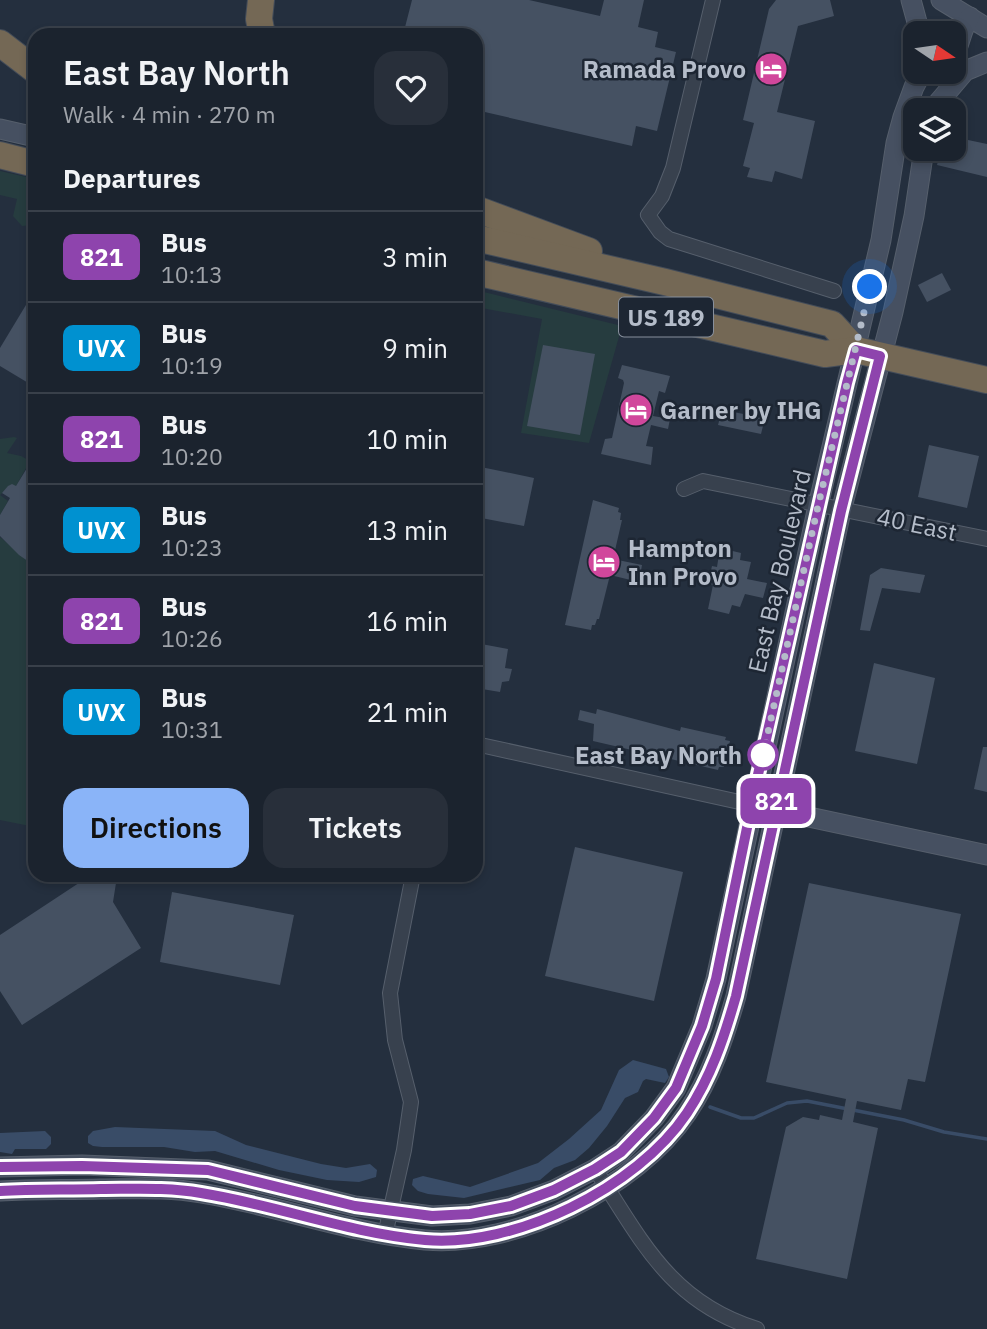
<!DOCTYPE html>
<meta charset="utf-8">
<style>
:root{--surface:#1b232e;--page:#282f3a;--text:#f1f3f6;--muted:#a0a4aa;--line:#39404a;--accent:#8ab4f8}
body{margin:0;font-family:"IBM Plex Sans",sans-serif;background:var(--page);color:var(--text);height:100vh;display:flex;flex-direction:column;font-size:26px;white-space:nowrap}
*{box-sizing:border-box;margin:0}
p{font-size:23px;color:var(--muted)}
.icon{flex:none;width:38px;height:38px;fill:none;stroke:currentColor;stroke-width:2;stroke-linecap:round;stroke-linejoin:round}
.map{position:relative;flex:1;overflow:hidden}
.drawer{position:absolute;left:28px;top:28px;width:455px;height:854px;display:flex;flex-direction:column;background:var(--surface);border-radius:21px;box-shadow:0 4px 10px #0003,0 0 0 2px var(--line)}
.drawer>*{flex:none}
.badge{padding:0 14px;border-radius:10px;font-size:24px;line-height:46px}
.needle{width:46px;rotate:103deg}
.tools{position:absolute;left:903px;top:21px;display:grid;gap:14px}
.tools a{display:grid;place-items:center;width:63px;height:63px;border-radius:14px;background:var(--surface);box-shadow:0 4px 10px #0003,0 0 0 2px var(--line);font-size:35px}
.you{position:absolute;width:35px;height:35px;margin:-18px;border:5px solid #fff;border-radius:50%;background:#1a73e8;box-shadow:0 0 0 10px #1a73e833}
.map>.badge{position:absolute;translate:-50% -50%;box-shadow:0 0 0 4px #fff}
h2{padding:0 35px;font-size:26px;line-height:63px}
.round{display:grid;place-items:center;flex:none;width:74px;height:74px;border-radius:21px;background:var(--page)}
.headline{display:flex;align-items:center;justify-content:space-between;height:119px;padding:0 35px}
h1{font-size:33px;font-weight:600;line-height:52px}
.button{display:flex;gap:14px;margin-top:auto;padding:14px 35px}
.button a{flex:1;height:80px;border-radius:21px;background:var(--accent);color:#111;font-size:28px;font-weight:600;line-height:80px;text-align:center}
.button a+a{background:var(--page);color:var(--text)}
ul{padding:0;list-style:none}
li{display:flex;align-items:center;gap:21px;height:91px;padding:0 35px;border-top:2px solid var(--line)}
li div{flex:1}
li b{display:block;font-size:26px}
li em{font-style:normal}
li .badge{min-width:77px;font-weight:700;text-align:center}
.map>svg:first-child{display:block}
.green{fill:#263c3f}
.water{fill:#394c67}
.lines{fill:none;stroke-linecap:round;stroke-linejoin:round}
.stream{stroke:#394c67;stroke-width:3.5}
.building{fill:#455162}
.street-casing{stroke:#565f6c;stroke-width:16}
.secondary-casing{stroke:#565f6c;stroke-width:21}
.highway-casing{stroke:#434c59;stroke-width:28}
.street{stroke:#38414e;stroke-width:14}
.secondary{stroke:#465061;stroke-width:19}
.highway{stroke:#746855;stroke-width:26}
.line-casing{stroke:#fff;stroke-width:16}
.line{stroke:#8e44ad;stroke-width:10}
.walk{stroke:#b4bcc9;stroke-width:7;stroke-dasharray:0 12.6}
.stop-dot{fill:#fff;stroke:#8e44ad;stroke-width:3.5}
.labels{text-anchor:middle;dominant-baseline:central;stroke-width:5;stroke-linejoin:round;paint-order:stroke}
.shield{fill:#1d2633;stroke:#878f9c;stroke-width:2}
.shield-label{font-size:23px;font-weight:bold;fill:#b4bcc9}
.poi-label{font-size:24px;font-weight:bold;fill:#b4bcc9;stroke:#1d2633;text-anchor:start}
.street-label{font-size:24px;fill:#b4bcc9;stroke:#1d2633}
.stop-label{font-size:24px;font-weight:bold;fill:#b4bcc9;stroke:#1d2633;text-anchor:end}
</style>
<div class="map">
<svg width="987" height="1329" viewBox="0 0 987 1329">
<rect width="100%" height="100%" fill="#242f3e"/>
<g class="green">
<polygon points="0,171 35,179 35,221 32,225 22,226 13,216 17,199 0,195"/>
<polygon points="476,290 622,326 589,443 521,433 542,319 476,307"/>
<polygon points="14,437 17,438 7,453 21,456 30,461 15,488 10,485 0,495 8,501 0,515 0,439"/>
<polygon points="0,537 35,566 35,827 0,820"/>
</g>
<g class="water">
<polygon points="633,1060 666,1069 669,1077 665,1083 646,1079 643,1081 638,1092 625,1098 607,1126 589,1148 575,1160 554,1168 540,1180 464,1198 428,1194 418,1191 412,1185 413,1179 423,1176 470,1187 538,1163 569,1139 601,1110 619,1070"/>
<polygon points="115,1127 215,1131 246,1145 321,1164 346,1168 370,1164 377,1170 376,1177 359,1182 327,1180 279,1170 215,1151 195,1152 164,1147 102,1147 93,1146 88,1143 88,1136 93,1131"/>
<polygon points="45,1131 51,1137 51,1144 46,1149 15,1149 12,1154 0,1152 0,1133"/>
</g>
<g class="lines">
<polyline class="stream" points="710,1107 741,1118 754,1118 787,1103 807,1101 904,1120 944,1132 987,1139"/>
</g>
<g class="building">
<polygon points="412,0 529,0 600,16 604,0 644,0 638,27 658,32 655,47 676,52 657,131 636,126 632,146 476,110 476,35 403,35"/>
<polygon points="776,0 830,0 834,16 798,26 777,112 815,121 802,179 775,171 772,182 747,177 750,168 743,166 754,123 743,120 769,9"/>
<polygon points="954,137 987,144 987,177 937,165 941,149 954,149"/>
<polygon points="942,273 951,290 927,302 918,285"/>
<polygon points="35,290 35,387 0,366 0,348"/>
<polygon points="543,345 595,354 580,435 527,426"/>
<polygon points="622,365 670,376 665,393 659,391 653,416 670,419 668,429 651,425 646,446 653,447 651,465 601,454 605,439 612,438 624,383 623,380 618,378"/>
<polygon points="722,410 765,418 761,434 718,425"/>
<polygon points="929,445 979,456 967,508 918,497"/>
<polygon points="35,455 35,566 19,555 0,536 0,515 10,498 2,493 8,486 12,484 16,486"/>
<polygon points="476,466 534,478 524,526 476,517"/>
<polygon points="593,500 619,508 618,512 621,513 620,520 622,520 613,559 642,565 639,582 610,575 599,619 597,619 595,625 592,625 591,630 565,625"/>
<polygon points="720,548 741,553 740,560 751,562 747,579 767,583 763,598 745,594 740,607 732,605 729,614 708,609 713,585 708,583 712,566 717,567"/>
<polygon points="881,568 925,575 920,593 882,588 870,631 860,630 870,575"/>
<polygon points="476,643 508,649 505,668 512,669 509,681 502,682 500,692 476,688"/>
<polygon points="874,663 935,678 917,764 855,751"/>
<polygon points="597,709 680,731 681,727 726,737 725,740 730,741 724,767 719,767 718,770 593,741 594,724 578,720 580,710 596,714"/>
<polygon points="983,747 987,747 987,792 974,789"/>
<polygon points="575,847 683,872 654,1001 545,976"/>
<polygon points="91,875 116,883 113,902 141,948 22,1025 0,991 0,935"/>
<polygon points="809,883 961,914 925,1082 908,1079 901,1110 857,1101 853,1122 878,1128 847,1279 756,1259 786,1127 803,1117 819,1120 820,1115 842,1120 846,1099 766,1082"/>
<polygon points="172,892 294,915 280,985 160,962"/>
</g>
<g class="lines">
<defs>
<g id="street">
<polyline points="713,0 673,168 662,196 648,215 660,232 669,239 834,291"/>
<polyline points="684,489 703,481 987,539"/>
<polyline points="476,744 753,805"/>
<path d="M595,1169C642,1241 670,1302 757,1329"/>
<polyline points="385,1235 404,1150 411,1102 395,1040 390,993 413,875"/>
</g>
<g id="secondary">
<polyline points="911,0 917,22 917,33"/>
<polyline points="941,0 987,28"/>
<path d="M954,55C961,42 961,29 970,17"/>
<polyline points="932,110 965,71 987,62"/>
<polyline points="0,129 35,137"/>
<polyline points="762,807 987,855"/>
<polyline points="0,1167 82,1165 208,1170 355,1206 432,1216 470,1214 511,1206 554,1190 595,1169 621,1152 654,1118 676,1088 702,1026 716,979 818,506 881,240 896,143 903,117 914,87 922,72"/>
<path d="M0,1191C34,1189 67,1190 101,1189C134,1189 168,1187 201,1193C276,1205 349,1233 425,1240C514,1248 637,1188 687,1113C711,1077 724,1038 736,996L841,511L893,312L914,216L924,149"/>
</g>
<g id="highway">
<polyline points="261,0 259,19 262,35"/>
<polyline points="0,43 35,70"/>
<polyline points="0,155 35,164"/>
<polyline points="476,209 589,251"/>
<polyline points="476,238 665,282 832,324 856,350"/>
<polyline points="476,272 825,354 856,350 987,380"/>
</g>
</defs>
<use href="#street" class="street-casing"/>
<use href="#secondary" class="secondary-casing"/>
<use href="#highway" class="highway-casing"/>
<use href="#street" class="street"/>
<use href="#secondary" class="secondary"/>
<use href="#highway" class="highway"/>
</g>
<g class="lines">
<defs>
<path id="line" d="M0,1167L82,1166L208,1170L355,1206L432,1216L470,1214L511,1206L554,1190L595,1169L621,1152L654,1118L676,1088L702,1026L716,979L757,779L847,383L856,350L880,356L841,511L736,996C724,1038 711,1077 687,1113C637,1188 514,1248 425,1240C349,1233 276,1205 201,1193C168,1187 134,1189 101,1189C67,1190 34,1189 0,1191"/>
</defs>
<use href="#line" class="line-casing"/>
<use href="#line" class="line"/>
<polyline class="walk" points="763,755 818,506 870,287"/>
</g>
<defs>
<symbol id="hotel-disc" viewBox="-11 -11 22 22"><circle r="9.5" fill="#d1479c" stroke="#1d2633"/><path d="M-6-4.5h1.5V1H6V5H4.5V3h-9V5H-6ZM-4 0a1.8 1.8 0 1 1 3.6 0ZM.5 0V-2.5h3Q6-2.5 6 0Z" fill="#fff"/></symbol>
</defs>
<g fill-rule="evenodd">
<use href="#hotel-disc" x="752" y="50" width="38" height="38"/>
<use href="#hotel-disc" x="617" y="391" width="38" height="38"/>
<use href="#hotel-disc" x="585" y="543" width="38" height="38"/>
</g>
<circle class="stop-dot" cx="763" cy="755" r="14"/>
<g class="labels">
<rect class="shield" x="619" y="297.5" width="94" height="39" rx="5"/>
<g class="shield-label">
<text x="666" y="317">US 189</text>
</g>
<g class="poi-label">
<text x="746" y="69" text-anchor="end">Ramada Provo</text>
<text x="660" y="410">Garner by IHG</text>
<text x="628" y="548">Hampton<tspan x="628" dy="28">Inn Provo</tspan></text>
</g>
<g class="street-label">
<text transform="translate(917 524) rotate(12)">40 East</text>
<text transform="translate(779 571) rotate(-77)">East Bay Boulevard</text>
</g>
<g class="stop-label">
<text x="742" y="755">East Bay North</text>
</g>
</g>
</svg>
<div class="tools">
<a><svg class="needle" viewBox="-14 -14 28 28"><path d="M0-13l5 13h-10z" fill="#e53935"/><path d="M0 13l5-13h-10z" fill="#a0a4aa"/></svg></a>
<a><svg class="icon" aria-label="layers" viewBox="0 0 24 24"><path d="M12 4l9 5-9 5-9-5zM3 14l9 5 9-5"/></svg></a>
</div>
<div class="you" style="left:870px;top:287px"></div>
<b class="badge" style="left:776px;top:801px;background:#8e44ad;color:#fff">821</b>
<section class="drawer">
<div class="headline"><div><h1>East Bay North</h1><p>Walk · 4 min · 270 m</p></div><a class="round"><svg class="icon" aria-label="heart" viewBox="0 0 24 24"><path d="M12 20l-8-8c-3-5 5-10 8-4 3-6 11-1 8 4z"/></svg></a></div>
<h2>Departures</h2>
<ul>
<li><span class="badge" style="background:#8e44ad;color:#fff">821</span><div><b>Bus</b><p>10:13</p></div><em>3 min</em></li>
<li><span class="badge" style="background:#0091d0;color:#fff">UVX</span><div><b>Bus</b><p>10:19</p></div><em>9 min</em></li>
<li><span class="badge" style="background:#8e44ad;color:#fff">821</span><div><b>Bus</b><p>10:20</p></div><em>10 min</em></li>
<li><span class="badge" style="background:#0091d0;color:#fff">UVX</span><div><b>Bus</b><p>10:23</p></div><em>13 min</em></li>
<li><span class="badge" style="background:#8e44ad;color:#fff">821</span><div><b>Bus</b><p>10:26</p></div><em>16 min</em></li>
<li><span class="badge" style="background:#0091d0;color:#fff">UVX</span><div><b>Bus</b><p>10:31</p></div><em>21 min</em></li>
</ul>
<div class="button"><a>Directions</a><a>Tickets</a></div>
</section>
</div>
